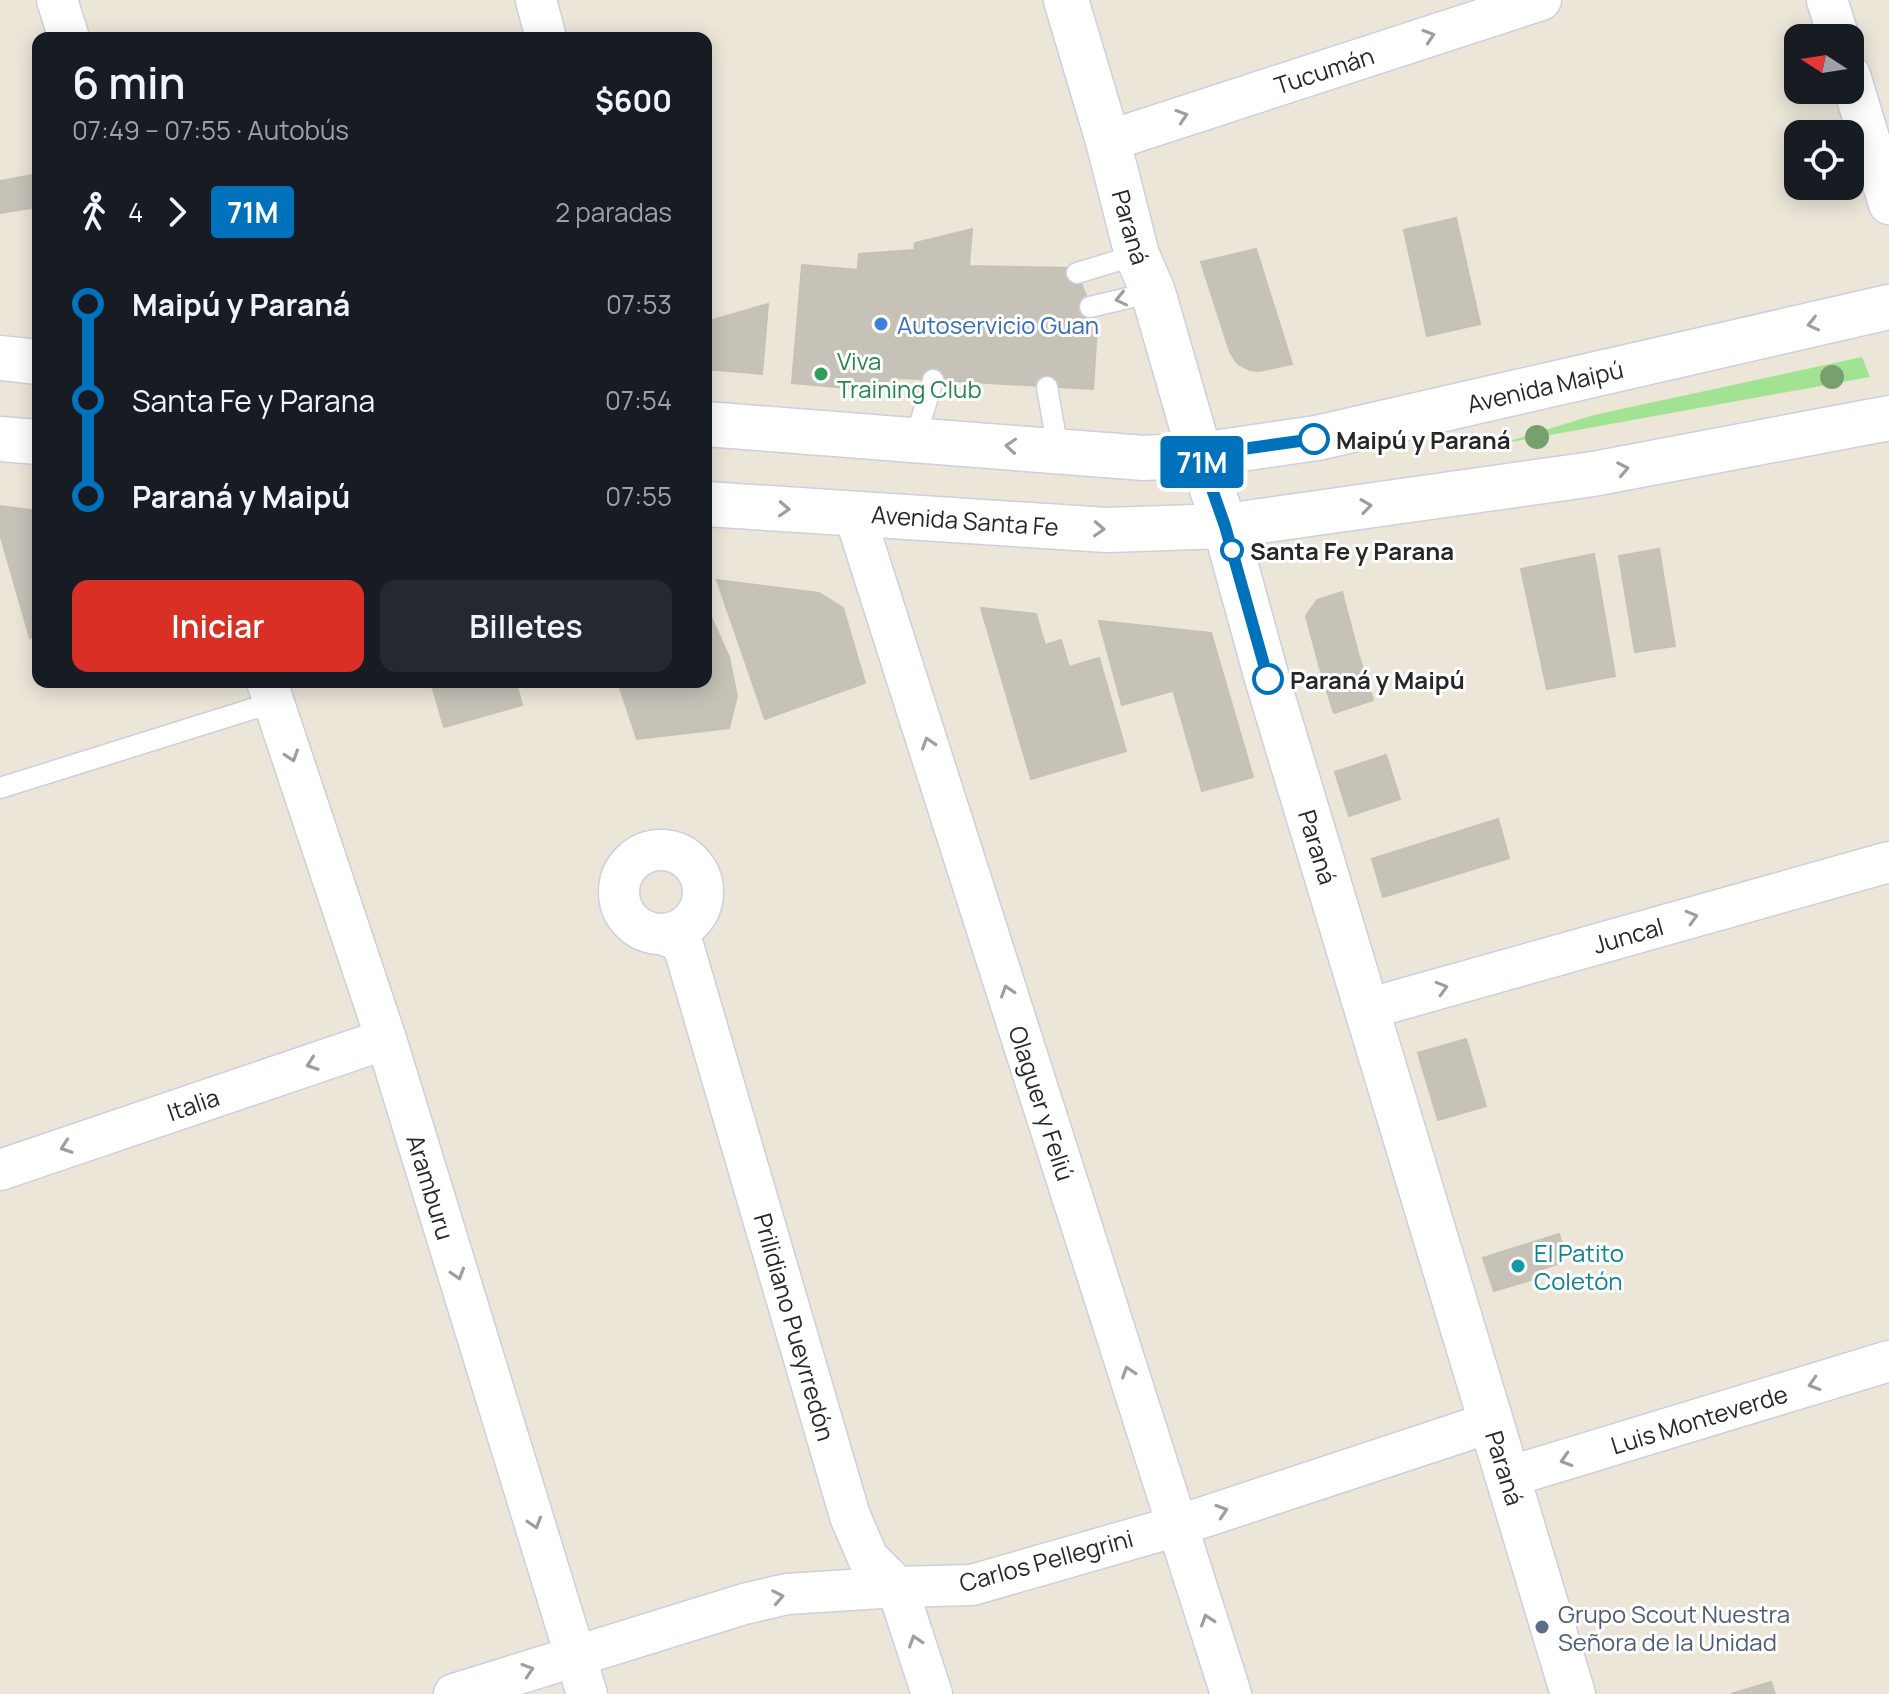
<!DOCTYPE html>
<html lang="es">
<meta charset="utf-8">
<style>
:root{--surface:#171b24;--page:#242831;--text:#f1f3f6;--muted:#9ea1a6;--accent:#d93025}
body{margin:0;font-family:Manrope,sans-serif;background:var(--page);color:var(--text);height:100vh;display:flex;flex-direction:column;font-size:30px;white-space:nowrap}
*{box-sizing:border-box;margin:0}
p{font-size:26px;color:var(--muted)}
.icon{flex:none;width:44px;height:44px;fill:none;stroke:currentColor;stroke-width:2;stroke-linecap:round;stroke-linejoin:round}
.map{position:relative;flex:1;overflow:hidden}
.side{position:absolute;left:32px;top:32px;width:680px;height:656px;display:flex;flex-direction:column;background:var(--surface);border-radius:16px;box-shadow:0 4px 20px #0003}
.side>*{flex:none}
.badge{padding:0 16px;border-radius:6px;font-size:28px;line-height:52px}
.needle{width:52px;rotate:282deg}
.controls{position:absolute;left:1784px;top:24px;display:grid;gap:16px}
.controls a{display:grid;place-items:center;width:80px;height:80px;border-radius:16px;background:var(--surface);box-shadow:0 4px 20px #0003;font-size:40px}
.map>.badge{position:absolute;translate:-50% -50%;box-shadow:0 0 0 4px #fff}
.legs{display:flex;align-items:center;gap:12px;height:88px;padding:0 40px;font-size:26px}
.legs p{margin-inline-start:auto}
.head{display:flex;align-items:center;justify-content:space-between;height:136px;padding:0 40px}
h1{font-size:44px;font-weight:600;line-height:60px}
.primary-button{display:flex;gap:16px;margin-top:auto;padding:16px 40px}
.primary-button a{flex:1;height:92px;border-radius:16px;background:var(--accent);color:#fff;font-size:32px;font-weight:600;line-height:92px;text-align:center}
.primary-button a+a{background:var(--page);color:var(--text)}
ul{padding:0 40px;list-style:none}
li{display:flex;align-items:center;gap:28px;height:96px;font-size:30px}
li i{display:grid;place-items:center;width:12px;height:100%;margin:0 10px;background:currentColor}
li i::after{content:'';width:20px;height:20px;margin:-10px;border:6px solid;border-radius:50%;background:var(--surface)}
li p{margin-inline-start:auto}
li:first-child i{background:linear-gradient(#0000 50%,currentColor 0)}
li:last-child i{background:linear-gradient(currentColor 50%,#0000 0)}
.map>svg:first-child{display:block}
.green{fill:#a1e392}
.building{fill:#c6c2b8;stroke:#c6c2b2;stroke-width:2}
.lines{fill:none;stroke-linecap:round;stroke-linejoin:round}
.service-casing{stroke:#cecee1;stroke-width:23}
.minor-casing{stroke:#cecee1;stroke-width:43}
.tertiary-casing{stroke:#cecee1;stroke-width:47}
.secondary-casing{stroke:#cecee1;stroke-width:47}
.service{stroke:#fff;stroke-width:20}
.minor{stroke:#fff;stroke-width:40}
.tertiary{stroke:#fff;stroke-width:44}
.secondary{stroke:#fff;stroke-width:44}
.tree{fill:#789f6e}
.oneway{stroke:#9e9e9e}
.line-1-casing{stroke:#fff;stroke-width:18}
.line-1{stroke:#0072bc;stroke-width:12}
.shop-dot{fill:#3f7fe0;stroke:#fff;stroke-width:3}
.leisure-dot{fill:#2e9e5b;stroke:#fff;stroke-width:3}
.stop-1-dot{fill:#fff;stroke:#0072bc;stroke-width:4}
.culture-dot{fill:#0f9aa8;stroke:#fff;stroke-width:3}
.service-dot{fill:#5c6f8a;stroke:#fff;stroke-width:3}
.labels{text-anchor:middle;dominant-baseline:central;stroke-width:6;stroke-linejoin:round;paint-order:stroke}
.street-label{font-size:24px;fill:#272727;stroke:#fff}
.shop-label{font-size:24px;fill:#366cbe;stroke:#fff;text-anchor:start}
.leisure-label{font-size:24px;fill:#27864d;stroke:#fff;text-anchor:start}
.stop-label{font-size:24px;font-weight:bold;fill:#272727;stroke:#fff;text-anchor:start}
.culture-label{font-size:24px;fill:#0d838f;stroke:#fff;text-anchor:start}
.service-label{font-size:24px;fill:#4e5e75;stroke:#fff;text-anchor:start}
</style>
<div class="map">
<svg width="1889" height="1694" viewBox="0 0 1889 1694">
<rect width="100%" height="100%" fill="#ebe6d8"/>
<polygon class="green" points="1862,357 1870,377 1500,444 1594,415"/>
<g class="building">
<polygon points="33,175 38,194 38,207 0,213 0,181"/>
<polygon points="1456,218 1480,324 1427,336 1404,230"/>
<polygon points="972,229 969,266 1076,268 1097,328 1093,389 903,378 915,243"/>
<polygon points="1256,249 1292,364 1259,371 1250,370 1238,364 1230,352 1201,262"/>
<polygon points="914,250 903,378 848,388 859,254"/>
<polygon points="802,265 858,270 848,388 792,383"/>
<polygon points="768,304 762,374 706,369 706,322"/>
<polygon points="0,506 38,511 38,636 30,638 0,534"/>
<polygon points="1659,549 1675,646 1635,652 1619,556"/>
<polygon points="1594,554 1615,676 1547,689 1521,569"/>
<polygon points="717,580 819,593 843,608 865,683 765,719"/>
<polygon points="1342,592 1358,653 1319,665 1306,616 1317,600"/>
<polygon points="706,606 729,657 737,696 729,728 637,739 618,682 706,682"/>
<polygon points="981,608 1036,614 1045,645 1061,640 1069,667 1099,658 1126,751 1031,779"/>
<polygon points="1099,621 1155,627 1172,691 1122,705"/>
<polygon points="1155,627 1211,633 1253,777 1202,791"/>
<polygon points="1358,653 1373,700 1334,713 1319,665"/>
<polygon points="431,682 472,682 472,683 516,682 522,705 444,727"/>
<polygon points="1386,755 1400,799 1349,816 1335,772"/>
<polygon points="1498,819 1509,858 1383,897 1372,859"/>
<polygon points="1466,1039 1486,1106 1438,1120 1418,1053"/>
<polygon points="1559,1234 1564,1251 1557,1253 1560,1263 1542,1269 1544,1276 1494,1291 1483,1258"/>
<polygon points="1771,1682 1775,1694 1731,1694"/>
</g>
<g class="lines">
<defs>
<g id="service">
<polyline points="1077,273 1137,255"/>
<polyline points="1090,307 1153,292"/>
<polyline points="1047,387 1058,450"/>
<polyline points="915,440 933,380"/>
<polyline points="0,788 252,709 274,704"/>
</g>
<g id="minor">
<polyline points="57,0 69,38"/>
<polyline points="536,0 546,38"/>
<polyline points="1827,0 1839,38"/>
<polyline points="1850,75 1889,204"/>
<polyline points="1108,141 1541,0"/>
<polyline points="854,513 1231,1694"/>
<polyline points="267,682 386,1039 587,1694"/>
<circle cx="661" cy="892" r="42"/>
<polyline points="661,934 676,939 684,948 850,1516 868,1558 897,1587 932,1694"/>
<polyline points="1367,1009 1889,862"/>
<polyline points="0,1170 386,1039"/>
<polyline points="1508,1477 1889,1361"/>
<polyline points="454,1694 744,1604 787,1594 897,1587 972,1585 1177,1526 1492,1422"/>
</g>
<polyline id="tertiary" points="1066,0 1108,141 1137,255 1153,292 1200,455 1225,526 1266,675 1573,1694"/>
<g id="secondary">
<polyline points="0,358 38,362"/>
<polyline points="706,424 1144,458 1200,455 1317,438 1889,307"/>
<polyline points="0,439 38,442"/>
<polyline points="706,504 1107,530 1225,526 1593,474 1889,418"/>
</g>
</defs>
<use href="#service" class="service-casing"/>
<use href="#minor" class="minor-casing"/>
<use href="#tertiary" class="tertiary-casing"/>
<use href="#secondary" class="secondary-casing"/>
<use href="#service" class="service"/>
<use href="#minor" class="minor"/>
<use href="#tertiary" class="tertiary"/>
<use href="#secondary" class="secondary"/>
</g>
<g class="tree">
<circle cx="1832" cy="377" r="12"/>
<circle cx="1537" cy="437" r="12"/>
</g>
<defs><path id="oneway-chevron" d="M-2-3.5L2.5 0L-2 3.5" fill="none" stroke-width="1.6" stroke-linecap="round" stroke-linejoin="round" transform="scale(2)"/></defs>
<g class="oneway">
<use href="#oneway-chevron" transform="translate(1429 36) rotate(-18)"/>
<use href="#oneway-chevron" transform="translate(1182 116) rotate(-18)"/>
<use href="#oneway-chevron" transform="translate(1121 299) rotate(167)"/>
<use href="#oneway-chevron" transform="translate(1813 324) rotate(167)"/>
<use href="#oneway-chevron" transform="translate(1011 446) rotate(-176)"/>
<use href="#oneway-chevron" transform="translate(1623 469) rotate(-11)"/>
<use href="#oneway-chevron" transform="translate(1366 506) rotate(-8)"/>
<use href="#oneway-chevron" transform="translate(784 509) rotate(3)"/>
<use href="#oneway-chevron" transform="translate(1099 529) rotate(3)"/>
<use href="#oneway-chevron" transform="translate(928 743) rotate(-108)"/>
<use href="#oneway-chevron" transform="translate(292 756) rotate(72)"/>
<use href="#oneway-chevron" transform="translate(1692 917) rotate(-16)"/>
<use href="#oneway-chevron" transform="translate(1442 988) rotate(-16)"/>
<use href="#oneway-chevron" transform="translate(1007 991) rotate(-108)"/>
<use href="#oneway-chevron" transform="translate(312 1064) rotate(161)"/>
<use href="#oneway-chevron" transform="translate(66 1147) rotate(161)"/>
<use href="#oneway-chevron" transform="translate(458 1274) rotate(73)"/>
<use href="#oneway-chevron" transform="translate(1128 1372) rotate(-108)"/>
<use href="#oneway-chevron" transform="translate(1814 1384) rotate(163)"/>
<use href="#oneway-chevron" transform="translate(1566 1460) rotate(163)"/>
<use href="#oneway-chevron" transform="translate(1222 1511) rotate(-18)"/>
<use href="#oneway-chevron" transform="translate(535 1523) rotate(73)"/>
<use href="#oneway-chevron" transform="translate(778 1597) rotate(-11)"/>
<use href="#oneway-chevron" transform="translate(1207 1620) rotate(-108)"/>
<use href="#oneway-chevron" transform="translate(915 1641) rotate(-108)"/>
<use href="#oneway-chevron" transform="translate(528 1670) rotate(-18)"/>
</g>
<g class="lines">
<defs>
<polyline id="line-1" points="1268,679 1225,526 1200,455 1314,439"/>
</defs>
<use href="#line-1" class="line-1-casing"/>
<use href="#line-1" class="line-1"/>
</g>
<circle class="shop-dot" cx="881" cy="324" r="8"/>
<circle class="leisure-dot" cx="821" cy="374" r="8"/>
<g class="stop-1-dot">
<circle cx="1314" cy="439" r="14"/>
<circle cx="1232" cy="550" r="10"/>
<circle cx="1268" cy="679" r="14"/>
</g>
<circle class="culture-dot" cx="1518" cy="1266" r="8"/>
<circle class="service-dot" cx="1542" cy="1627" r="8"/>
<g class="labels">
<g class="street-label">
<text transform="translate(1324 70) rotate(-18)">Tucumán</text>
<text transform="translate(1131 227) rotate(74)">Paraná</text>
<text transform="translate(1545 386) rotate(-13)">Avenida Maipú</text>
<text transform="translate(965 520) rotate(4)">Avenida Santa Fe</text>
<text transform="translate(1318 847) rotate(73)">Paraná</text>
<text transform="translate(1628 935) rotate(-16)">Juncal</text>
<text transform="translate(1042 1103) rotate(72)">Olaguer y Feliú</text>
<text transform="translate(193 1104) rotate(-19)">Italia</text>
<text transform="translate(431 1187) rotate(73)">Aramburu</text>
<text transform="translate(795 1327) rotate(74)">Prilidiano Pueyrredón</text>
<text transform="translate(1699 1419) rotate(-17)">Luis Monteverde</text>
<text transform="translate(1505 1468) rotate(73)">Paraná</text>
<text transform="translate(1046 1560) rotate(-15)">Carlos Pellegrini</text>
</g>
<g class="shop-label">
<text x="897" y="324">Autoservicio Guan</text>
</g>
<g class="leisure-label">
<text x="837" y="360">Viva<tspan x="837" dy="28">Training Club</tspan></text>
</g>
<g class="stop-label">
<text x="1336" y="439">Maipú y Paraná</text>
<text x="1250" y="550">Santa Fe y Parana</text>
<text x="1290" y="679">Paraná y Maipú</text>
</g>
<g class="culture-label">
<text x="1534" y="1252">El Patito<tspan x="1534" dy="28">Coletón</tspan></text>
</g>
<g class="service-label">
<text x="1558" y="1613">Grupo Scout Nuestra<tspan x="1558" dy="28">Señora de la Unidad</tspan></text>
</g>
</g>
</svg>
<div class="controls">
<a><svg class="needle" viewBox="-14 -14 28 28"><path d="M0-13l5 13h-10z" fill="#e53935"/><path d="M0 13l5-13h-10z" fill="#9ea1a6"/></svg></a>
<a><svg class="icon" aria-label="locate" viewBox="0 0 24 24"><circle cx="12" cy="12" r="6"/><path d="M12 2v4M12 18v4M2 12h4M18 12h4"/></svg></a>
</div>
<b class="badge" style="left:1202px;top:462px;background:#0072bc;color:#fff">71M</b>
<section class="side">
<div class="head"><div><h1>6 min</h1><p>07:49 – 07:55 · Autobús</p></div><b>$600</b></div>
<div class="legs"><svg class="icon" aria-label="walk" viewBox="0 0 24 24"><circle cx="13" cy="4" r="2"/><path d="M13 8l-2 6 4 7M11 14l-3 7M7 12l3-4h3l4 4"/></svg>4<svg class="icon" aria-label="forward" viewBox="0 0 24 24"><path d="M9 5l7 7-7 7"/></svg><b class="badge" style="background:#0072bc;color:#fff">71M</b><p>2 paradas</p></div>
<ul>
<li><i style="color:#0072bc"></i><b>Maipú y Paraná</b><p>07:53</p></li>
<li><i style="color:#0072bc"></i><span>Santa Fe y Parana</span><p>07:54</p></li>
<li><i style="color:#0072bc"></i><b>Paraná y Maipú</b><p>07:55</p></li>
</ul>
<div class="primary-button"><a>Iniciar</a><a>Billetes</a></div>
</section>
</div>
